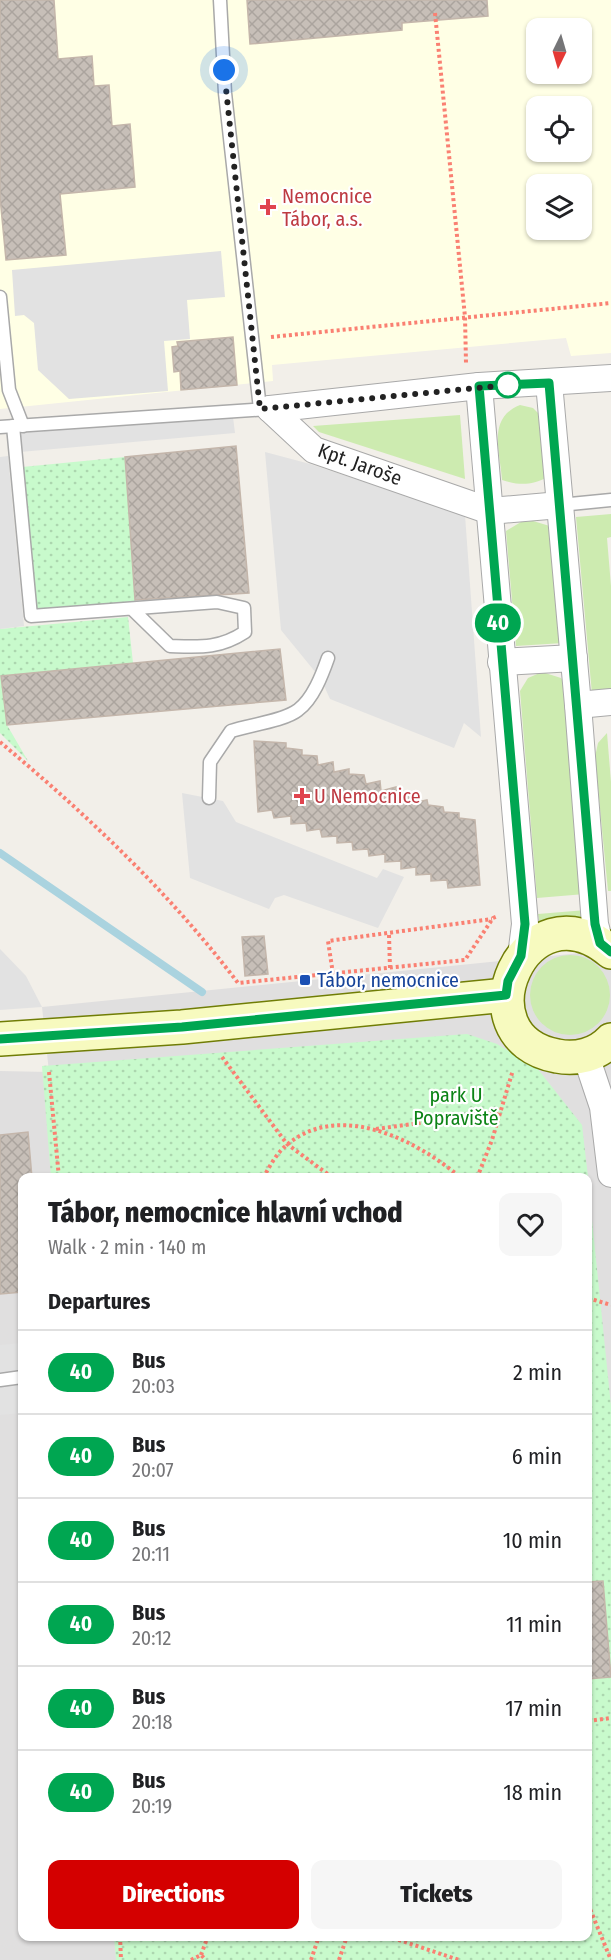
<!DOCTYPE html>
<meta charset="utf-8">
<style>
:root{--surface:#fff;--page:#f6f6f6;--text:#202124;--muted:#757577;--line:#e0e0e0;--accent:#d40000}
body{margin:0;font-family:"Fira Sans Condensed",sans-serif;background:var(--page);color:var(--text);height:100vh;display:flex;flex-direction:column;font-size:22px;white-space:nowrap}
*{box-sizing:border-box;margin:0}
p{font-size:20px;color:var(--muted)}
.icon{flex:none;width:33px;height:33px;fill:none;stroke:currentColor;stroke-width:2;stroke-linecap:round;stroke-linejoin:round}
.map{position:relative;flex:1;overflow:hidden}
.drawer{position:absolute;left:18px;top:1173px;width:574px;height:768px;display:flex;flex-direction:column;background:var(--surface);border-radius:12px;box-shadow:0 2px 4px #0004}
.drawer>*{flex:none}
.badge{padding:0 12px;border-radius:20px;font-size:21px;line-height:39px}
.needle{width:39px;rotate:185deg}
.controls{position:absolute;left:526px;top:18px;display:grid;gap:12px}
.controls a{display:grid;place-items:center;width:66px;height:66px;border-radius:12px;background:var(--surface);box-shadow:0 2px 4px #0004;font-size:30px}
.you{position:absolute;width:30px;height:30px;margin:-15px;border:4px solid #fff;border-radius:50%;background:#1a73e8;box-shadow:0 0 0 9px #1a73e833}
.map>.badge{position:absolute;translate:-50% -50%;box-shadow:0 0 0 3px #fff}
h2{padding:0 30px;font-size:22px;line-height:54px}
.round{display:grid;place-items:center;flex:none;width:63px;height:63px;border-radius:12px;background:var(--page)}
.head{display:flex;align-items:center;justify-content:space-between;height:102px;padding:0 30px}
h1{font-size:28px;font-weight:800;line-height:45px}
.cta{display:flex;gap:12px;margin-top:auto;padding:12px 30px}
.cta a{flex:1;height:69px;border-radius:12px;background:var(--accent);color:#fff;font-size:24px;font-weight:800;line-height:69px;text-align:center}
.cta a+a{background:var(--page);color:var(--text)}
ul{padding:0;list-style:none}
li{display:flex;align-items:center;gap:18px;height:84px;padding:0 30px;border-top:2px solid var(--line)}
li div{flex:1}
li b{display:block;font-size:22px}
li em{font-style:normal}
li .badge{min-width:66px;font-weight:700;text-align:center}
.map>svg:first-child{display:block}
.residential{fill:#e0dfdf;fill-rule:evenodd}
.education{fill:#ffffe5;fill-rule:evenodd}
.grass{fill:#cdebb0}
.park{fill:url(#park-dots)}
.parking{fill:#e2e2e2}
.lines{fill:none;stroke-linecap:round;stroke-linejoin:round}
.stream{stroke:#aad3df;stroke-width:8}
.building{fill:url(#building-cross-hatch);stroke:#c4b6ab;stroke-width:1.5}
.lane-casing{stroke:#a9a9a9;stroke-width:15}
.street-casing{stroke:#a9a9a9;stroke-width:28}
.secondary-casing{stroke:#707d05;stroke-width:36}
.path{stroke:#fa8072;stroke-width:4;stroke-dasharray:3 3;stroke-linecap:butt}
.lane{stroke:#fff;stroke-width:12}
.street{stroke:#fff;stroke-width:26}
.secondary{stroke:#f7fabf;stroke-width:33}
.line-casing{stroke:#fff;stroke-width:14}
.line{stroke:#00a651;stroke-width:9}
.walk{stroke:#222;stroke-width:6;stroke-dasharray:0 10.8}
.health-dot{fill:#e0444e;stroke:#fff;stroke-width:2}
.stop-dot{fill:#fff;stroke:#00a651;stroke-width:3}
.transit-dot{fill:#1a4fb4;stroke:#fff;stroke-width:2}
.labels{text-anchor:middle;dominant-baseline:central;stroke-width:4.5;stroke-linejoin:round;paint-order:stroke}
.health-label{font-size:20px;fill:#be3a42;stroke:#fff;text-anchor:start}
.street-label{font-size:20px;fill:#222;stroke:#fff}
.transit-label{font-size:20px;fill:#164399;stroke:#fff;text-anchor:start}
.park-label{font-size:20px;fill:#0c8416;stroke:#fff}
</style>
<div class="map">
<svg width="611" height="1960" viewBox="0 0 611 1960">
<defs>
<pattern id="park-dots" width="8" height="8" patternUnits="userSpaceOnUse" patternTransform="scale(1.5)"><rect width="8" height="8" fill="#c8facc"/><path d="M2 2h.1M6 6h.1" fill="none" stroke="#acd6af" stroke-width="1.8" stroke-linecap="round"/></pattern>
<pattern id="building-cross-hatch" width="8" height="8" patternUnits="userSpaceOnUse" patternTransform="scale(1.5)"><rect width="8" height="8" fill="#c7bfb8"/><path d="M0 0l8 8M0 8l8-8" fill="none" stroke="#aba49e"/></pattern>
</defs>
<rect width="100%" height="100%" fill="#f2efe9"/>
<path class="residential" d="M611,950V1960H0V1071L49,1072L42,1007ZM22,1178H588V1936H22Z"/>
<path class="education" d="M0,0H611V353L571,356L566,338L272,365L273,381L0,409ZM537,28H582V74H537ZM537,106H582V152H537ZM537,184H582V230H537Z"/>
<g class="grass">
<path d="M520,405L533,408L541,416L549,477C530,485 522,486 502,480C500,451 487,418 520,405Z"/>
<polygon points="460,415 465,479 319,432 313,426"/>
<polygon points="611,514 611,537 607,538 611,586 611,692 592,694 576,517"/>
<polygon points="533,521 553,527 563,643 516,646 506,531 521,522"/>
<polygon points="542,672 561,678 567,687 585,894 537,898 520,691 528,678"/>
<polygon points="607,733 611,782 611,891 608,891 595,757 598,743"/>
<polygon points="586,910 587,922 540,926 538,914"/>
<circle cx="570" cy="995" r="40"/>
</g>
<g class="park">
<polygon points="125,457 135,603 36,611 22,467"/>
<polygon points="128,617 133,663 1,676 7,725 28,761 0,733 0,629"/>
<polygon points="467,1034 497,1044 537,1068 582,1125 588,1177 51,1177 42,1066"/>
<polygon points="588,1181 611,1406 611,1960 116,1960 114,1937 588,1936"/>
</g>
<g class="parking">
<polygon points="221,251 225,297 187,300 190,339 164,341 168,391 69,399 38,370 34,323 24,315 15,316 12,270"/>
<polygon points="233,417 235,433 20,452 18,433"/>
<polygon points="265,452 310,464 465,515 481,737 464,723 454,748 330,699 321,679 281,630"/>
<polygon points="8,456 24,626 0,629 0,457"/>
<polygon points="182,793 223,801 236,822 377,878 383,869 404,877 378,928 284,895 275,898 269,909 190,878"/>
<polygon points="0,949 26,976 42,1007 0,1010"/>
<polygon points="22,1343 22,1413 0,1415 0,1345"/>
</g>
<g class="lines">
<polyline class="stream" points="0,853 202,992"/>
</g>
<g class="building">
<polygon points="0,0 54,0 58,59 92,56 94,86 109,85 112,126 130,124 135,187 60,194 66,255 6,260 0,197"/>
<polygon points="247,0 487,0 488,16 402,23 402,30 250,44"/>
<polygon points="233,337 237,385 181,390 180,371 174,372 172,347 178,346 177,342"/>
<polygon points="236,446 249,593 135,600 125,457"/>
<polygon points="280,649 286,700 7,725 1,676"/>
<polygon points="254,741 286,743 286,748 302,750 302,755 317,756 318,765 333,762 334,772 349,769 349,774 364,775 366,784 380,781 381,791 396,787 397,796 412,794 413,803 427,800 428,805 443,807 444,812 459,813 459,818 475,820 480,885 448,888 447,880 431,881 431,874 416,875 416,867 401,869 401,861 385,862 385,854 369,856 368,849 353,850 352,842 337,843 337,836 322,837 320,829 307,831 306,823 291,824 291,816 274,818 272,810 258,812"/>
<polygon points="264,936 268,974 245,976 242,937"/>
<polygon points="28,1132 32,1178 22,1178 22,1292 0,1294 0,1135"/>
<polygon points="603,1581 611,1677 588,1679 588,1582"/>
</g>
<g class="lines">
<defs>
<g id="lane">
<polyline points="220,0 225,93 260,409"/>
<polyline points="0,297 9,390 23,426"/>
<path d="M13,426L31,616L217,602L244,608L245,632C219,649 200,647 170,646L132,609"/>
<polyline points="0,427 268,409"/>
<polyline points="560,505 611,500"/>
<path d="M209,798L210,762L231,731C249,725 284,721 298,710C313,699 322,675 328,658"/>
<polyline points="0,1380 22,1377"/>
</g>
<g id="street">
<polyline points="549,383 578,705 595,924 600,943"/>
<polyline points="479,386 525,924 521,956"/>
<polyline points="270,409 479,386 611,378"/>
<polyline points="270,409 314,450 490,511 560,505"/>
<polyline points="501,662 574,658"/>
<polyline points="578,705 611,702"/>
<polyline points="586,1056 603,1107 611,1174"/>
</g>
<g id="secondary">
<path d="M611,952C525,880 457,1038 557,1056C576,1060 597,1055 611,1040"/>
<polyline points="0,1039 182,1027 506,995"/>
</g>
</defs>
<use href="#lane" class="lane-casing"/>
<use href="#street" class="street-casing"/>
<use href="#secondary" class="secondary-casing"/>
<g class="path">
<polyline points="435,13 465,317 466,363"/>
<polyline points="271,337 611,303"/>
<path d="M0,742C87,815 169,892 238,983L465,960L493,918L498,916"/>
<polyline points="389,935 390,968"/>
<polyline points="333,974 328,941 492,919"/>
<polyline points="222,1057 287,1144 333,1178"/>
<polyline points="49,1072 59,1178"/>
<polyline points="376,1129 500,1112"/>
<path d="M263,1178C270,1166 277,1152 288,1144C340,1101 417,1140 461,1178"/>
<polyline points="477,1178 492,1140 513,1070"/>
<polyline points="588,1298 611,1305"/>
<polyline points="588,1721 611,1718"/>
<polyline points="588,1904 611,1960"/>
<polyline points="120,1936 121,1960"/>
<polyline points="387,1936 459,1960"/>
<polyline points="201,1955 208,1936"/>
<polyline points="191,1960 201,1955 206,1960"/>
<polyline points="311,1960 319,1936"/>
<polyline points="339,1960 347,1936"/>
</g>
<use href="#lane" class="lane"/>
<use href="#street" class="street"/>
<use href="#secondary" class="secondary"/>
</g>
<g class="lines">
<defs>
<polyline id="line" points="0,1039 182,1027 506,995 508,981 521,956 525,924 479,386 549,383 595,924 600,943 611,952"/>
</defs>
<use href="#line" class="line-casing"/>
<use href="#line" class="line"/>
<polyline class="walk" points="224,70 260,409 508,385"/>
</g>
<g class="health-dot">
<path d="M265 198h6v6h6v6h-6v6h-6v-6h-6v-6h6z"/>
<path d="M299 787h6v6h6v6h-6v6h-6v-6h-6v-6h6z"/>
</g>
<circle class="stop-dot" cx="508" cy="385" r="12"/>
<rect class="transit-dot" x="299" y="974" width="12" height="12" rx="3"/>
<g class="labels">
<g class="health-label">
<text x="282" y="196">Nemocnice<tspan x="282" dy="23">Tábor, a.s.</tspan></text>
<text x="314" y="796">U Nemocnice</text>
</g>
<g class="street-label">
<text transform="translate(360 464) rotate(20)">Kpt. Jaroše</text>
</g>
<g class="transit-label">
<text x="317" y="980">Tábor, nemocnice</text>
</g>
<g class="park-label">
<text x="456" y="1095">park U<tspan x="456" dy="23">Popraviště</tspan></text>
</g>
</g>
</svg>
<div class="controls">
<a><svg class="needle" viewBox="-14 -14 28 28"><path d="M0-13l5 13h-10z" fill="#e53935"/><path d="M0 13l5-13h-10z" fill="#757577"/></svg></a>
<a><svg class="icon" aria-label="locate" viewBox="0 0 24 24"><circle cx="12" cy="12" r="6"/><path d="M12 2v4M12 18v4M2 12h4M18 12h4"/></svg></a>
<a><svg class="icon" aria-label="layers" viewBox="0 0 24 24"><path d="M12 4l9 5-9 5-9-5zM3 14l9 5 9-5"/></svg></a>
</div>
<div class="you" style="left:224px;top:70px"></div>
<b class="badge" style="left:498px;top:623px;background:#00a651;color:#fff">40</b>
<section class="drawer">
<div class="head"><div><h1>Tábor, nemocnice hlavní vchod</h1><p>Walk · 2 min · 140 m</p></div><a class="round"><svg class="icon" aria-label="heart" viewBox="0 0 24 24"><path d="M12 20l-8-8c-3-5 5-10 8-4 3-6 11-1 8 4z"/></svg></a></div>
<h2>Departures</h2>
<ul>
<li><span class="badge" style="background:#00a651;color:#fff">40</span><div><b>Bus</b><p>20:03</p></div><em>2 min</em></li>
<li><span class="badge" style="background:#00a651;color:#fff">40</span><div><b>Bus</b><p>20:07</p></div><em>6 min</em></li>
<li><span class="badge" style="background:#00a651;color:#fff">40</span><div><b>Bus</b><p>20:11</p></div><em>10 min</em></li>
<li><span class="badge" style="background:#00a651;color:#fff">40</span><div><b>Bus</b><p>20:12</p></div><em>11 min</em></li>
<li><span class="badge" style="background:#00a651;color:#fff">40</span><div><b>Bus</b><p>20:18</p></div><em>17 min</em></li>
<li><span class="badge" style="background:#00a651;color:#fff">40</span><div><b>Bus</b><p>20:19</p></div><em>18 min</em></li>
</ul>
<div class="cta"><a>Directions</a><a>Tickets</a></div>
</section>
</div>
